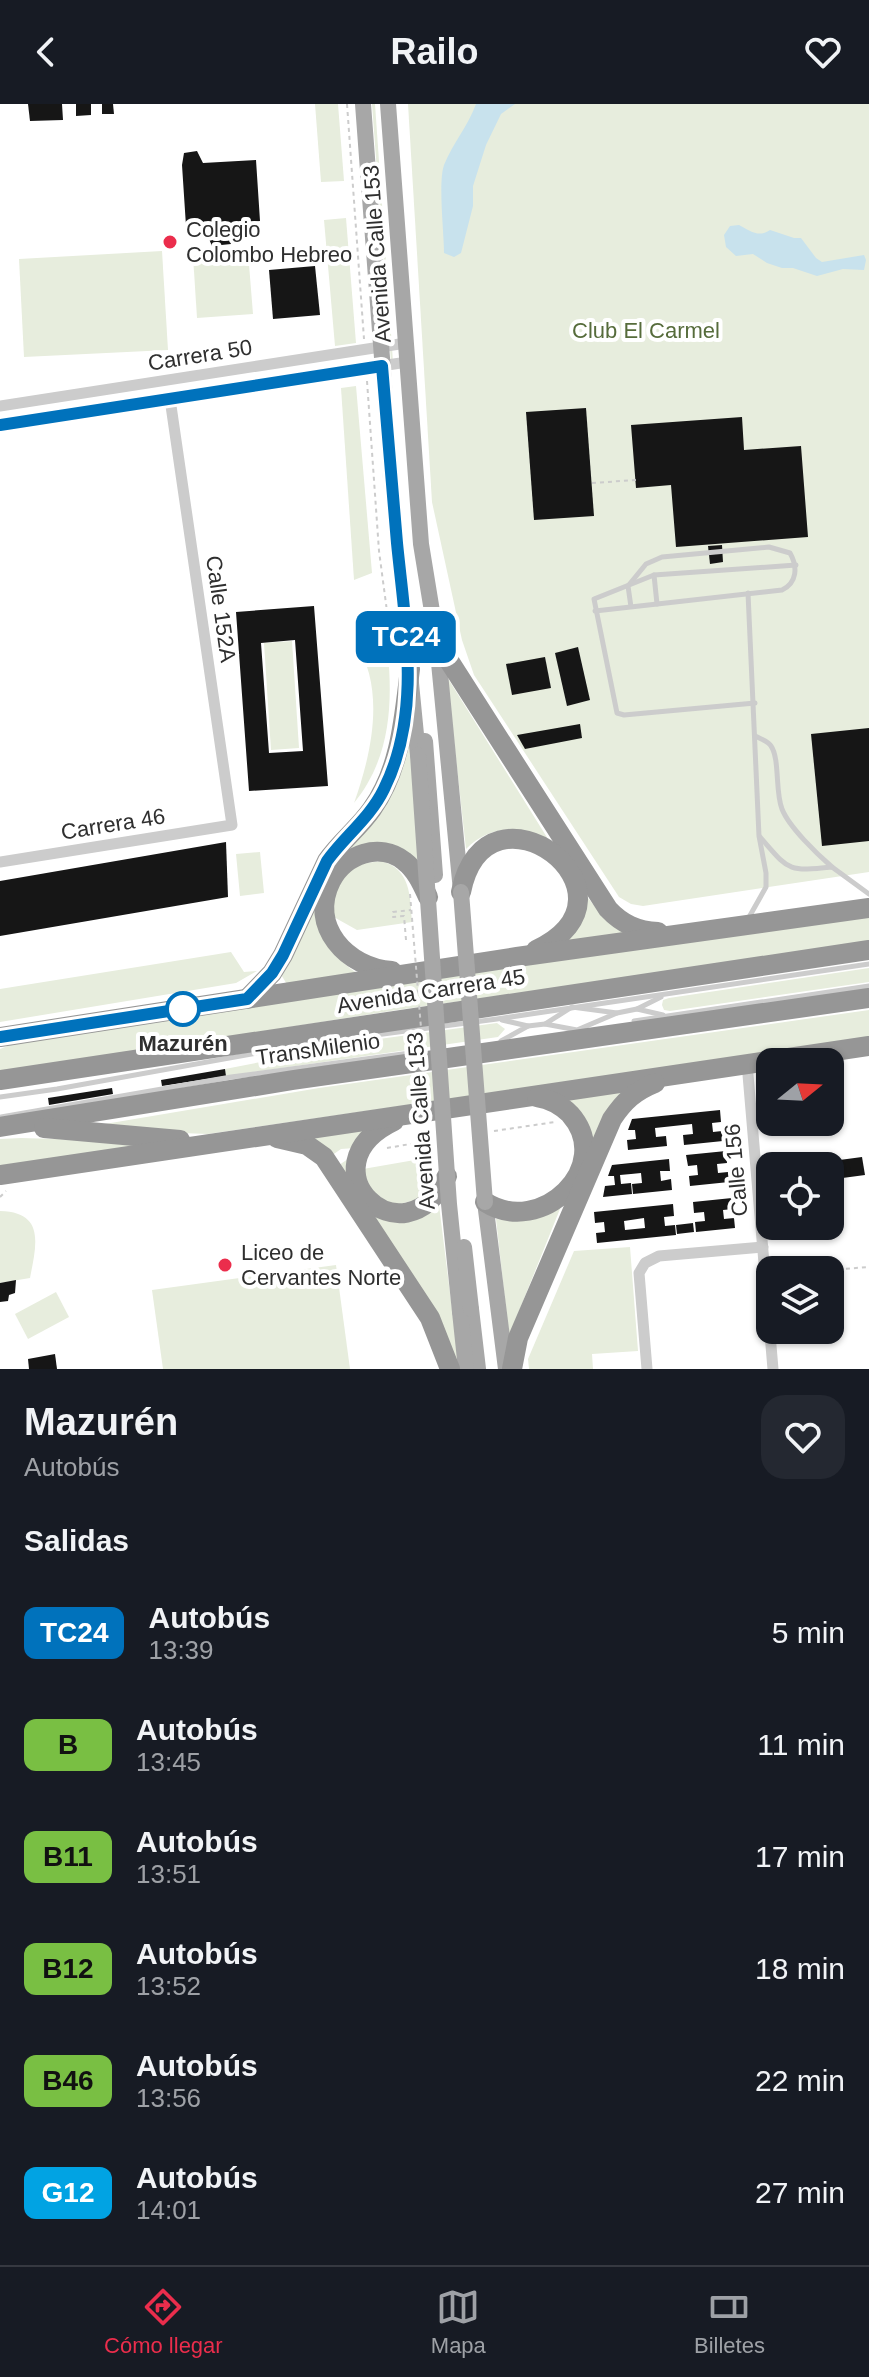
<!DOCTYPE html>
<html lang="es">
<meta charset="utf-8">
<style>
:root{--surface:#171b24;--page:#242831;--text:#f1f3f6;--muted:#9ea1a6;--line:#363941;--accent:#eb2d4c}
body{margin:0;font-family:Helvetica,sans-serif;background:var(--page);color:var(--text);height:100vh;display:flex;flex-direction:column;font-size:30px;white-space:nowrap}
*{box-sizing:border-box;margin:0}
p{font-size:26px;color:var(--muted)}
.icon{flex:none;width:44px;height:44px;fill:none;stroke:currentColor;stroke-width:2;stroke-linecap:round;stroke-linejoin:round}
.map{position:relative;height:1265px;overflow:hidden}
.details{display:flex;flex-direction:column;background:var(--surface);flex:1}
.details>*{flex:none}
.badge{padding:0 16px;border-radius:12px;font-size:28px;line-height:52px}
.needle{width:52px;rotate:72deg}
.buttons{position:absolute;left:756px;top:944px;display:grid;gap:16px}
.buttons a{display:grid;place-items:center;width:88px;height:88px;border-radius:16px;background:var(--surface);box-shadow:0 2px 6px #0004;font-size:40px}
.map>.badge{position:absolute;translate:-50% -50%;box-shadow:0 0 0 4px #fff}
h2{padding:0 24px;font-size:30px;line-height:72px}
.round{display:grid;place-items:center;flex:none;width:84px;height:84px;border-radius:24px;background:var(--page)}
.overview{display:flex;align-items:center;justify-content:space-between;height:136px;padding:0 24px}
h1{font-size:38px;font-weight:600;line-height:60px}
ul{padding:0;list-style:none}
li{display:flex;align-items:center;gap:24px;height:112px;padding:0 24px}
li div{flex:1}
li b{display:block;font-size:30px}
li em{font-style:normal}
li .badge{min-width:88px;font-weight:700;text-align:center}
header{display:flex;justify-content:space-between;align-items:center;height:104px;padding:0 24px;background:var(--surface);font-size:36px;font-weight:600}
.tabs{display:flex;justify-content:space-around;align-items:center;height:112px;border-top:2px solid var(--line);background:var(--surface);font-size:22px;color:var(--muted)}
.tabs a{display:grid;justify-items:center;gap:4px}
.tabs .selected{color:var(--accent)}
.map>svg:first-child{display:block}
.green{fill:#e7eddd}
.water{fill:#c8e2ed}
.building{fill:#161616;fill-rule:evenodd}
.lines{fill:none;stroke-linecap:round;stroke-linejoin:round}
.path{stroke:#ccc;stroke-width:2;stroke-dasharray:4 4;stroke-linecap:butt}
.lane{stroke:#ccc;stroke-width:5}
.street{stroke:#ccc;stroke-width:11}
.primary{stroke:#a7a7a7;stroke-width:16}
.highway{stroke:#969696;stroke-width:20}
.path-bridge{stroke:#ccc;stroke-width:2;stroke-dasharray:4 4;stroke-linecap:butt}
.primary-bridge{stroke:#a7a7a7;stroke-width:16}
.line-casing{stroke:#fff;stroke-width:18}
.line{stroke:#0072bc;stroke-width:12}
.poi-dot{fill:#eb2d4c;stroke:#fff;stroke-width:3}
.stop-dot{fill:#fff;stroke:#0072bc;stroke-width:4}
.labels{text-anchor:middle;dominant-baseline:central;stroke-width:8;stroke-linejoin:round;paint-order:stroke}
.poi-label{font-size:22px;fill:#2f2f2f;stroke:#fff;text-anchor:start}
.street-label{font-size:22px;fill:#2f2f2f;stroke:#fff}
.park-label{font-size:22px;fill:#566c3b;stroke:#fff}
.stop-label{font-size:22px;font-weight:bold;fill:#2f2f2f;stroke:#fff}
</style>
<header><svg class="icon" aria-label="back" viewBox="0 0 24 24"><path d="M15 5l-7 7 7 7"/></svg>Railo<svg class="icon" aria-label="heart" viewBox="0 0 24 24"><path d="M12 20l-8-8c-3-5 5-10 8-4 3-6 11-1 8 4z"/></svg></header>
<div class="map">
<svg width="869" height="1265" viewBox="0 0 869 1265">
<rect width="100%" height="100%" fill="#fff"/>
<g class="green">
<polygon points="315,0 338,0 344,77 321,78"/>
<polygon points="372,0 375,0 393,258 391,258"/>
<polygon points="408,0 869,0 869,768 643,802 631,800 619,793 474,571 462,536 432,398"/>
<polygon points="346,114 356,239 335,242 324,116"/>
<polygon points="162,147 168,246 24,253 19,155"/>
<polygon points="248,148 253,210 197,214 193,152"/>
<polygon points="356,282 372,469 354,476 341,284"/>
<path d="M379,534L381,549L388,550C393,604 389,656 354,699C372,649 386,584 355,538Z"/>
<polygon points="292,537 299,644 271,646 264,539"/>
<path d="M447,573L548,735C519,721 490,721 466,745Z"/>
<polygon points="410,634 419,762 403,746 336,757"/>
<polygon points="260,748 264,789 240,792 236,750"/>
<path d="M381,757C411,765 410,792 412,818L357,826L332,812L333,789L353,761Z"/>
<path d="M319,784C322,828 320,845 360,871L288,882L280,869Z"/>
<polygon points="580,784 604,814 627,829 562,839"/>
<polygon points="869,808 869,840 397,906 0,969 0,945 28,934"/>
<polygon points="231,848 244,868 257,867 236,879 0,918 0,885"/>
<polygon points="869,864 869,878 670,907 664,906 662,901 663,896 669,894"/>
<polygon points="869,906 869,934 208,1030 154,1028 99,1021 319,984"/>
<polygon points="497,919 505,925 498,933 226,972 225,965 379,935"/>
<path d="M627,986L590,1051C590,1020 589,1010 561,995Z"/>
<polygon points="366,1024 355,1044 341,1045 331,1052 302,1032"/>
<polygon points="21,1034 161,1038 0,1064 0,1035"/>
<polygon points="351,1053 386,1115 409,1117 439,1101 459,1261 336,1063"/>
<polygon points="432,1053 434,1072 425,1093 393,1102 371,1086 363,1065"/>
<path d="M564,1095L509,1232L496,1115C527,1118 541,1116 564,1095Z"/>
<path d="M0,1107C46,1108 36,1142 30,1174L0,1179Z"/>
<polygon points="630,1143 638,1247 592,1250 593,1265 529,1265 528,1255 574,1147"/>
<polygon points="336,1161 350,1265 163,1265 152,1186"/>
<polygon points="56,1188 69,1213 28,1235 15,1210"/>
</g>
<g class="water">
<path d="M476,0H515L501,10L486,41L473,82V102L461,149L454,153L444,149C444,128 438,79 444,61C453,39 468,22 476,0Z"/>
<path d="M739,121C750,127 759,134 770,126L794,134H801L816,154L822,158L864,151L866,156L864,166L843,165L817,172L793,164H782L767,159L753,150L736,152L726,143L724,131L730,122Z"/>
</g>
<g class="building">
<polygon points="28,0 62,0 63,16 30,17"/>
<polygon points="76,0 91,0 91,11 76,12"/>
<polygon points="102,0 113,0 114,10 102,10"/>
<polygon points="197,47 203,59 256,56 260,117 235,119 231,140 212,142 203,121 186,122 182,61 184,49"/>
<polygon points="315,162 320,211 273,215 269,166"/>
<polygon points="586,304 594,412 534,416 526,308"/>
<polygon points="742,313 744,346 801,342 808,433 676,443 671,381 636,384 631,321"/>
<polygon points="722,441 723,458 710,460 708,442"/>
<path d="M314,502L328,682L249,687L236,508ZM295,536L303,647L269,649L261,539Z"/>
<polygon points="578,543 590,596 567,602 555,549"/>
<polygon points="545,553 551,584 512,591 506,560"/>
<polygon points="580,620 582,634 525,645 517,631"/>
<polygon points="869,624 869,737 822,742 811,630"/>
<polygon points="226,738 228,793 0,832 0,777"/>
<polygon points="225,965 226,972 162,982 161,976"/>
<polygon points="112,984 113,990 49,1001 48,994"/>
<polygon points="720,1006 721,1018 712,1019 713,1028 722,1027 723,1037 684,1041 683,1031 693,1030 692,1020 655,1024 656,1033 666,1032 667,1042 628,1046 627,1036 636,1035 635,1026 628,1026 632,1015"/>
<polygon points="726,1047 727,1059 717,1060 718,1069 728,1068 729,1078 690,1082 689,1072 698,1071 697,1061 688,1062 686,1051"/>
<polygon points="862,1053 865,1071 835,1075 832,1057"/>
<polygon points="669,1055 670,1067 660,1067 661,1077 671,1075 672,1086 633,1090 632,1080 642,1079 641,1069 631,1070 620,1071 621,1080 631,1079 632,1090 603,1093 605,1082 615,1081 614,1072 608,1072 612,1061"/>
<polygon points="732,1094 733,1105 723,1106 724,1115 734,1114 735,1124 696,1128 695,1118 705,1117 704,1108 694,1109 693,1098"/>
<path d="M673,1100L674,1112L664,1113L665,1122L675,1121L676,1131L597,1139L596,1129L605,1128L604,1118L595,1119L594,1108ZM644,1114L645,1124L625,1126L624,1117Z"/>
<polygon points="693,1119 694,1128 677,1130 676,1121"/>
<polygon points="16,1176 15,1189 9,1191 8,1197 0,1198 0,1179"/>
<polygon points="55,1250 57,1265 29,1265 28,1255"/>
</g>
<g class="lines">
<g class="path">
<polyline points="347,0 364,235"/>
<polyline points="367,277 379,447 392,545"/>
<polyline points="592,379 636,376"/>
<polyline points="406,836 404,812 393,813 393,808 411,806"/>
<polyline points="494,1027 555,1018"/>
<polyline points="387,1044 428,1037"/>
<polyline points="0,1093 6,1087"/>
<polyline points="830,1166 869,1163"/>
</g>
<g class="lane">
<polyline points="654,471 657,500"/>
<path d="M595,507L782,486C797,479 798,463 790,449L769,443L662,453L646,460L628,482L631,503"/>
<polyline points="755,599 624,611 617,609 594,495 654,471 796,461"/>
<path d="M755,632C761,635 768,637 771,642C780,655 775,688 782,705C789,723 817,750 832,763"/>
<path d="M760,733C789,766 786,768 832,763L869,790"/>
<polyline points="748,815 766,783 766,769 759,732 748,489"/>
<polyline points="661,893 637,905 663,911"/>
<polygon points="572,903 617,909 577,926 545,920"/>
<polyline points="617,909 637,905"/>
<polyline points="634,917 869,882"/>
<polyline points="528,922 545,920"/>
<polyline points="501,937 528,922 502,916"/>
<polyline points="0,993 57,985 307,940 497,915 869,860"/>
<polyline points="1,1013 231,973 410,949"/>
</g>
<g class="street">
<polyline points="0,302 406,239"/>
<polyline points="0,321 407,258"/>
<polyline points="0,758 232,721 170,295"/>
<polyline points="747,959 773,1265"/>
<polyline points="647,1265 639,1169 645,1159 659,1152 763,1143"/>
</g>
<g class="primary">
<polyline points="363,0 391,374 418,651"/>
<polyline points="388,0 421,440 437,538 461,787"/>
<polyline points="425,637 435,771"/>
<polyline points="485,1098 506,1265"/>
<polyline points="471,1205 478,1265"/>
<polyline points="460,1208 466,1265"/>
</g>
<g class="highway">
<path d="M437,538L608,805C622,820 637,827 658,828"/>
<path d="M461,788C486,663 655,790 536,846"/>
<path d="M392,867C347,864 308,822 331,777C345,750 380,738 404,757C416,766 422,780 428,793"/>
<path d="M247,895L272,869L283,851L327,757C340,738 359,724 372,705C401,664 404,613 410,565"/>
<polyline points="0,933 517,853 869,804"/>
<polyline points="0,976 869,846"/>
<path d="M394,1017C300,1062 403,1164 447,1072"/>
<polyline points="0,1023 293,976 869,894"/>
<polyline points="44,1024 180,1036"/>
<polyline points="277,1034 307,1041 324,1053 430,1214 450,1265"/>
<polyline points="0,1071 869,942"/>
<path d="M485,1098C541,1134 616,1062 570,1010C561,1001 550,995 537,993"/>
<path d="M512,1265L518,1234L612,1015C624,997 635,987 655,979"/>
</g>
<polyline class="path-bridge" points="410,790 422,936"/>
<g class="primary-bridge">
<polyline points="418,651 449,1100 460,1208"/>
<polyline points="461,788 485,1098"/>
<polyline points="464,1143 471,1205"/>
</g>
</g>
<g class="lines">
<defs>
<path id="line" d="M0,321L382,262C387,321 392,380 397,439C405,520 422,609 384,685C370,714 345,732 327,757L283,851L272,869L247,895L0,933"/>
</defs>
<use href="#line" class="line-casing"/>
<use href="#line" class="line"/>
</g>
<g class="poi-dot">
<circle cx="170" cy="138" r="8"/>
<circle cx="225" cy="1161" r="8"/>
</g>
<circle class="stop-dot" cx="183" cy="905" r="16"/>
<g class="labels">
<g class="poi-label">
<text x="186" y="125">Colegio<tspan x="186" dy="25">Colombo Hebreo</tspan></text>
<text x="241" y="1148">Liceo de<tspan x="241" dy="25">Cervantes Norte</tspan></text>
</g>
<g class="street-label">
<text transform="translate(377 150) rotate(-94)">Avenida Calle 153</text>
<text transform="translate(200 251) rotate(-9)">Carrera 50</text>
<text transform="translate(221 505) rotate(82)">Calle 152A</text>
<text transform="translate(113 720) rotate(-9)">Carrera 46</text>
<text transform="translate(431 887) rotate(-9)">Avenida Carrera 45</text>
<text transform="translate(318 945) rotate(-8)">TransMilenio</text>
<text transform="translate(421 1017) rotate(-94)">Avenida Calle 153</text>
<text transform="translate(736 1066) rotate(-95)">Calle 156</text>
</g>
<g class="park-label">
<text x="646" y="226">Club El Carmel</text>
</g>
<g class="stop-label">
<text x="183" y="939">Mazurén</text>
</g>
</g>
</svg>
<div class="buttons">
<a><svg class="needle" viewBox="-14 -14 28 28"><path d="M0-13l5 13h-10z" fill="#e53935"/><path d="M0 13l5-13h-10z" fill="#9ea1a6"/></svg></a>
<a><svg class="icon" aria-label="locate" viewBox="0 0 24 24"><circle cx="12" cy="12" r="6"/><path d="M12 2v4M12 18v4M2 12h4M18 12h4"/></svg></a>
<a><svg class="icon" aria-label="layers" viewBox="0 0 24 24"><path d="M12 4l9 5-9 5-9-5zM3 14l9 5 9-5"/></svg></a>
</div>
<b class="badge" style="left:406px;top:533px;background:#0072bc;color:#fff">TC24</b>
</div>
<section class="details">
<div class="overview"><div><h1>Mazurén</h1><p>Autobús</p></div><a class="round"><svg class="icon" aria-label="heart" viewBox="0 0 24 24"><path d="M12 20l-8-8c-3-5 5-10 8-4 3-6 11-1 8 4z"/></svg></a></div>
<h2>Salidas</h2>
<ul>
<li><span class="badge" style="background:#0072bc;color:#fff">TC24</span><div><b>Autobús</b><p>13:39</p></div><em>5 min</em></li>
<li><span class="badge" style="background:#79bf43;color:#111">B</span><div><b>Autobús</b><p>13:45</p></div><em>11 min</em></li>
<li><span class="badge" style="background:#79bf43;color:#111">B11</span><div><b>Autobús</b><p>13:51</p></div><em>17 min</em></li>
<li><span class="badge" style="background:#79bf43;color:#111">B12</span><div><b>Autobús</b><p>13:52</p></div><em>18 min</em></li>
<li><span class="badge" style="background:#79bf43;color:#111">B46</span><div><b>Autobús</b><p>13:56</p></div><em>22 min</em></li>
<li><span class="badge" style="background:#01a3e3;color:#fff">G12</span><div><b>Autobús</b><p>14:01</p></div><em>27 min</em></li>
</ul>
</section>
<nav class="tabs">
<a class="selected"><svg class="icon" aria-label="directions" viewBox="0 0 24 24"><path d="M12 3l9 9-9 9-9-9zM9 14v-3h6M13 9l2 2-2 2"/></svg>Cómo llegar</a>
<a><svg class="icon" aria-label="map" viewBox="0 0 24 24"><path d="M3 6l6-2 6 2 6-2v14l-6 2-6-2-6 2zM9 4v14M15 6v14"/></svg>Mapa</a>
<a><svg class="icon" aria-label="tickets" viewBox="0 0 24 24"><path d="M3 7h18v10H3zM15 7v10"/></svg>Billetes</a>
</nav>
